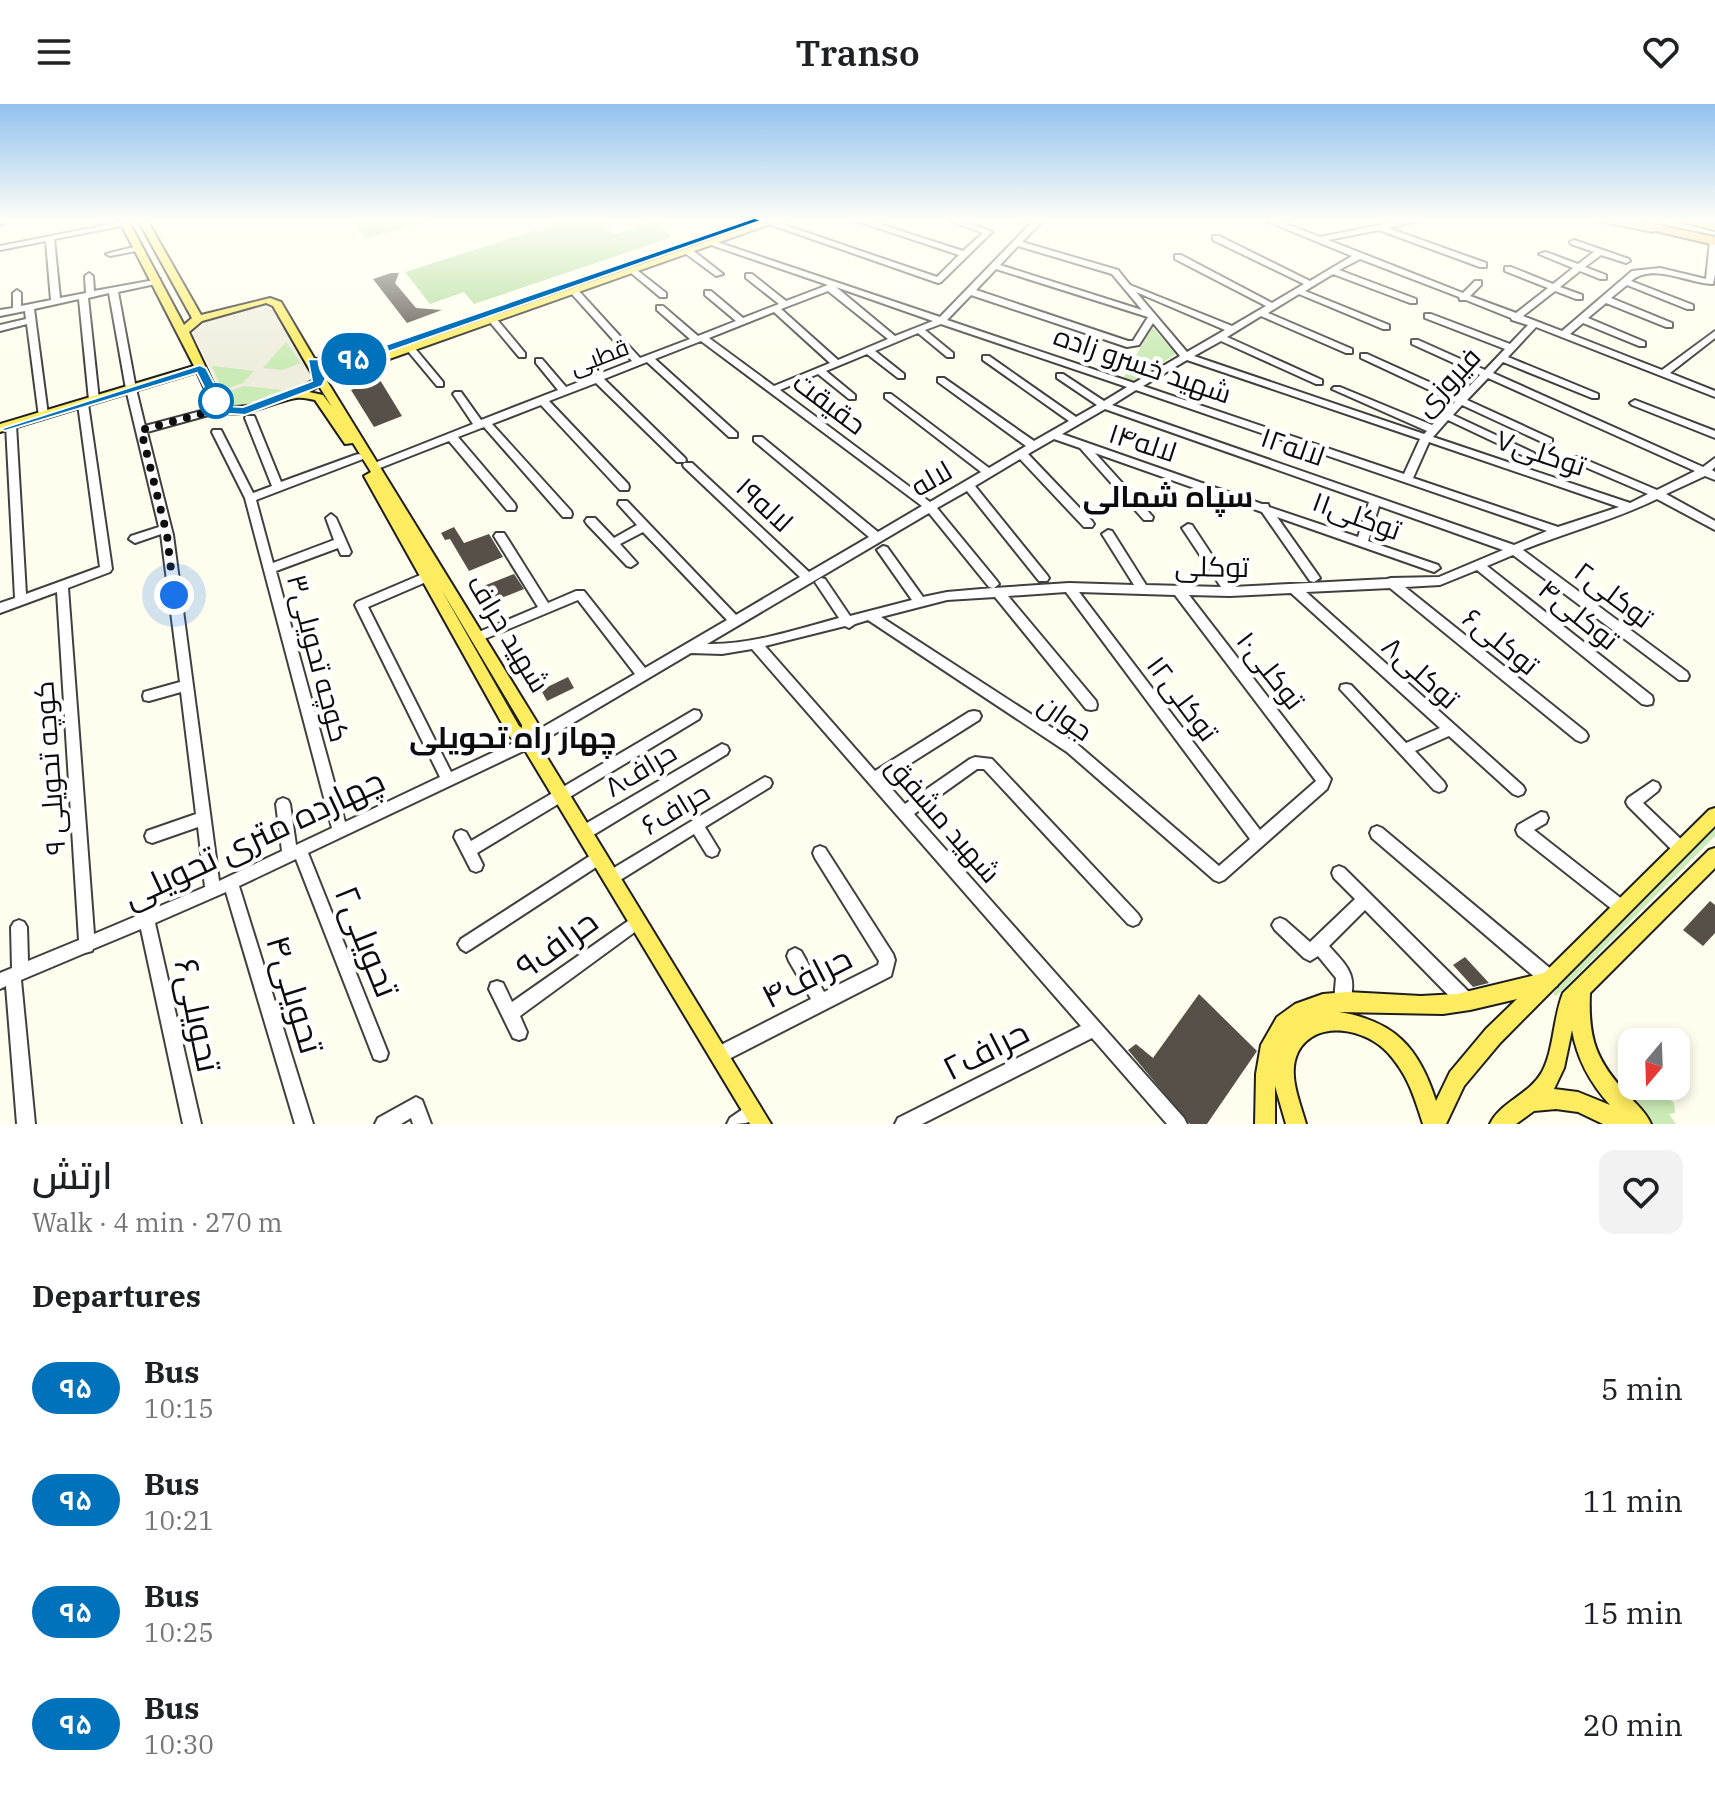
<!DOCTYPE html>
<meta charset="utf-8">
<style>
:root{--surface:#fff;--page:#f2f2f2;--text:#202124;--muted:#757577}
body{margin:0;font-family:"IBM Plex Serif",Cairo,serif;background:var(--page);color:var(--text);height:100vh;display:flex;flex-direction:column;font-size:30px;white-space:nowrap}
*{box-sizing:border-box;margin:0}
p{font-size:26px;color:var(--muted)}
.icon{flex:none;width:44px;height:44px;fill:none;stroke:currentColor;stroke-width:2;stroke-linecap:round;stroke-linejoin:round}
.map{position:relative;height:1020px;overflow:hidden}
.details{display:flex;flex-direction:column;background:var(--surface);flex:1}
.details>*{flex:none}
.badge{padding:0 16px;border-radius:26px;font-size:28px;line-height:52px}
.needle{width:52px;rotate:199deg}
.fabs{position:absolute;left:1618px;top:924px;display:grid;gap:16px}
.fabs a{display:grid;place-items:center;width:72px;height:72px;border-radius:16px;background:var(--surface);box-shadow:0 4px 12px #0003;font-size:40px}
.you{position:absolute;width:40px;height:40px;margin:-20px;border:6px solid #fff;border-radius:50%;background:#1a73e8;box-shadow:0 0 0 12px #1a73e833}
.map>.badge{position:absolute;translate:-50% -50%;box-shadow:0 0 0 4px #fff}
h2{padding:0 32px;font-size:30px;line-height:72px}
.round{display:grid;place-items:center;flex:none;width:84px;height:84px;border-radius:16px;background:var(--page)}
.overview{display:flex;align-items:center;justify-content:space-between;height:136px;padding:0 32px}
h1{font-size:38px;font-weight:600;line-height:60px}
ul{padding:0;list-style:none}
li{display:flex;align-items:center;gap:24px;height:112px;padding:0 32px}
li div{flex:1}
li b{display:block;font-size:30px}
li em{font-style:normal}
li .badge{min-width:88px;font-weight:700;text-align:center}
header{display:flex;justify-content:space-between;align-items:center;height:104px;padding:0 32px;background:var(--surface);font-size:36px;font-weight:600}
.map>svg:first-child{display:block}
.green{fill:#cbebb6}
.forest{fill:#acdc95}
.plaza{fill:#efeddd;fill-rule:evenodd}
.building{fill:#565049}
.lines{fill:none;stroke-linecap:round;stroke-linejoin:round}
.minor-casing{stroke:#404040;stroke-width:4}
.major-casing{stroke:#1e1e1e;stroke-width:4}
.highway-casing{stroke:#1e1e1e;stroke-width:4}
.minor{fill:#fff;fill-rule:evenodd}
.major{fill:#fdeb60;fill-rule:evenodd}
.highway{fill:#f9b452;fill-rule:evenodd}
.line{fill:#0072bc;stroke:#fff;stroke-width:2}
.walk{stroke:#0d0d0d;stroke-width:8;stroke-dasharray:0 14.4}
.stop-dot{fill:#fff;stroke:#0072bc;stroke-width:4}
.labels{text-anchor:middle;dominant-baseline:central;stroke-width:8;stroke-linejoin:round;paint-order:stroke}
.far-street-label{font-size:24px;fill:#0d0d0d;stroke:#fff}
.street-label{font-size:28px;fill:#0d0d0d;stroke:#fff}
.neighbourhood-label{font-size:30px;font-weight:bold;fill:#0d0d0d;stroke:#fff}
.near-street-label{font-size:34px;fill:#0d0d0d;stroke:#fff}
</style>
<header><svg class="icon" aria-label="menu" viewBox="0 0 24 24"><path d="M4 6h16M4 12h16M4 18h16"/></svg>Transo<svg class="icon" aria-label="heart" viewBox="0 0 24 24"><path d="M12 20l-8-8c-3-5 5-10 8-4 3-6 11-1 8 4z"/></svg></header>
<div class="map">
<svg width="1715" height="1020" viewBox="0 0 1715 1020">
<rect width="100%" height="100%" fill="#fffeee"/>
<g class="green">
<polygon points="256,201 271,202 312,273 303,282 235,304 227,301 192,223"/>
<polygon points="1152,223 1176,250 1134,277 1124,273"/>
<polygon points="1715,722 1715,732 1556,892 1553,890 1564,873"/>
<polygon points="1665,992 1674,999 1675,1009 1669,1010 1676,1020 1648,1020 1631,993"/>
</g>
<g class="forest">
<polygon points="351,116 430,116 366,135"/>
<polygon points="568,116 599,116 614,130 655,117 673,133 474,200 464,188 430,200 405,168"/>
</g>
<path class="plaza" d="M256,201L271,202L312,273L303,282L243,303L228,302L191,225L201,218ZM286,238L301,259L283,266L263,264ZM212,263L214,262L254,267L243,279L223,286ZM244,282L283,286L243,301H231L224,289Z"/>
<g class="building">
<polygon points="391,169 399,169 395,179 416,204 442,206 407,219 373,175"/>
<polygon points="380,276 402,312 374,323 351,286"/>
<polygon points="454,423 464,439 489,430 503,453 469,467 450,435 445,436 441,429"/>
<polygon points="514,470 524,485 489,499 481,483"/>
<polygon points="568,573 574,584 547,597 541,586"/>
<polygon points="1710,797 1715,801 1715,829 1703,842 1683,826"/>
<polygon points="1465,853 1489,879 1473,883 1453,861"/>
<polygon points="1199,890 1257,947 1207,1020 1190,1020 1128,946 1136,940 1153,954"/>
</g>
<g class="lines">
<defs>
<g id="minor">
<polygon points="854,116 867,116 963,147 983,129 948,116 961,116 992,128 941,178 938,179 766,119 773,117 937,173 959,151"/>
<path d="M1034,116H1043L1022,138L1118,166L1130,181L1232,222L1266,202L1175,155V151H1181L1272,199L1304,180L1213,136V132H1219L1310,177L1352,152L1264,116H1276L1320,133L1404,116H1421L1388,124L1486,159V163H1480L1379,126L1328,136L1463,189L1475,177H1481V181L1470,192L1516,209L1548,184L1505,167V163H1511L1553,180L1573,164L1539,150L1546,148L1578,160L1594,148L1571,140L1570,138L1574,136L1629,155L1630,157L1626,159L1601,151L1585,163L1606,171V175H1600L1580,167L1560,183L1582,191V195H1576L1555,187L1523,212L1562,227L1632,167L1660,164L1706,175L1710,137L1715,135V170L1713,180C1689,180 1653,158 1631,177L1693,201V205H1687L1627,181L1611,194L1672,219V223H1666L1606,199L1588,214L1645,238V242H1639L1583,219L1570,230L1662,266L1715,227V234L1670,269L1715,287V293L1536,223L1508,253L1598,290V294H1592L1503,258L1493,269L1703,363L1715,354V363L1712,366L1715,368V376L1705,372L1666,390L1715,417V426L1657,395C1614,416 1567,428 1523,446L1687,568L1689,572L1687,576H1679L1513,451L1487,462L1652,592L1653,596L1652,600L1647,601L1642,600L1477,466L1440,481L1405,483L1586,628L1588,632L1586,636L1581,638L1576,636L1390,484L1306,488L1523,682L1525,686L1523,690L1518,692L1513,690L1449,632L1415,647L1444,678L1446,682L1444,686L1439,688L1434,686L1340,585L1341,581L1346,580L1351,581L1406,639L1440,624L1291,489L1230,492L1189,491L1331,675L1327,685L1224,776L1219,778L1214,776L1067,648L868,516L855,520L849,524L845,522L765,542L875,667L969,608L974,607L979,608L981,612L979,616L884,676L905,700L970,655L975,653L992,655L1138,810L1141,815L1138,820L1133,822L1128,820L984,665H977L914,710L1184,1014L1187,1020H1167L1092,934L922,1020H895L898,1014L1081,922L752,545L722,550L691,549L534,642L308,749L388,949L386,955L380,957L374,955L296,755L239,782L313,1020H295L226,788L155,819L201,1020H183L141,825L93,845L92,847L85,849L21,876L35,1020H17L6,882L0,885V869L12,864L11,823L14,818L19,816L24,818L27,823L28,857L79,836L57,488L0,509V499L15,494L6,321L7,319L11,318L16,321L26,490L100,463L78,300L83,297L88,300L112,465L110,468L68,484L94,830L205,783L198,723L152,739L147,737L145,732L147,727L196,710L181,588L149,597L144,596L143,592L144,588L180,578L161,430L135,439L129,435L131,432L159,423L126,285L109,189L88,194L99,296L94,299L89,296L79,195L34,205L48,311L43,314L39,313L27,220L0,227V221L26,215L25,207L0,212V206L13,204V189L17,186L21,189V202L51,196L46,137L0,146V142L127,117V121L54,135L60,194L86,189L85,172L89,169L93,172L94,187L160,175V179L118,188L136,285L145,322L220,302L225,305L223,307L147,328L173,431L219,777L282,747L276,700L278,696L283,694L288,696L290,700L296,741L332,724L245,394L212,328L213,326H221L222,328L253,389L272,382L245,314L246,312H254L255,314L281,378L355,351L359,350L364,353L363,355L256,396L273,459L334,436L326,414L331,410L336,414L351,448L349,451H341L338,444L276,467L345,718L440,673L355,501L357,498L425,469L429,468L435,472L433,475L368,503L451,668L524,634L635,570L578,496L482,536H474L472,533L474,530L538,503L494,432L496,429H504L548,499L576,487H584L645,564L727,516L643,428L620,440L637,459L631,463L627,462L587,420L585,417L587,414H595L614,434L637,421L618,400L619,397H627L736,511L800,473L684,363L683,361L684,359H692L809,468L869,433L754,337V333H762L878,428L922,402L701,237L655,255L737,329V333H729L647,258L604,275L685,354L686,356L685,358H677L596,279L549,297L628,380L629,383L628,386H620L541,301L492,320L571,407L572,410L571,413H563L484,323L458,333L515,400L516,403L515,406H507L449,337L380,364H372L371,362L372,360L473,320L453,290L455,288H461L481,316L558,286L536,259V255H542L566,283L632,257L571,189V185H577L640,254L690,235L657,206V202H663L698,232L736,217L705,191V187H711L743,214L779,200L746,174V170H752L786,197L828,181L711,141V137H714L940,213ZM1018,142L1112,170L1142,206L1000,161ZM1360,155L1459,193L1460,196H1466L1511,214L1512,216L1528,221L1510,240L1431,210H1425V214L1505,245L1485,266L1418,236H1412V240L1480,271L1460,292L1367,250H1361V254L1455,298L1432,321L1340,283H1334L1332,285L1427,327L1424,330L1194,252L1221,237L1316,280H1322V276L1227,233L1261,212L1346,249H1352V245L1268,209L1299,190L1383,225H1389V221L1305,187L1333,170L1410,199H1416V195L1339,166ZM996,165L1148,213L1133,237H1128L976,186ZM836,183L933,217L895,232ZM828,187L888,235L838,256L781,205ZM1136,188L1225,226L1187,248ZM971,191L1127,243L1139,241L1153,219L1180,252L1134,279L947,216ZM774,208L830,259L774,282L709,234ZM941,220L1127,283L1104,297L1063,270H1057V274L1097,301L1076,313L989,252H983V256L1069,317L1034,337L944,274H938V278L1026,342L989,364L891,290H885V294L981,368L930,398L780,286L818,270L849,295H855V291L826,267L867,250L898,274H904V270L875,247L918,229L947,253H953V249L925,226ZM1187,256L1420,335L1404,370L1143,282ZM1488,274L1695,367L1657,386L1579,353H1571L1570,355L1571,357L1648,390L1630,399L1433,333L1448,316L1526,353H1534L1535,351L1534,349L1453,311L1462,301L1544,339H1552V335L1467,296ZM1136,286L1547,427L1514,441L1112,301ZM1105,305L1369,398L1358,433L1269,403L1268,400H1262L1062,330ZM1054,335L1080,344L1144,416H1152L1153,413L1095,349L1262,408L1310,477L1314,478L1320,474L1318,471L1277,413L1434,468L1440,464L1438,461L1368,437L1379,402L1503,446L1439,473L1391,474L1387,475L1233,483L1192,421L1188,420L1182,424L1221,483L1146,481L1112,427L1108,426L1102,430L1134,481L1069,479L994,484L999,480L997,477L937,404L967,387L1039,477H1047L1049,474L1047,471L975,382L1020,355L1084,423H1092L1094,420L1092,417L1028,350ZM1429,338L1619,403L1558,423L1413,374ZM929,409L989,483L993,484L947,488L923,493L887,443L883,442L877,446L912,496L850,512L825,475L821,474L815,478L839,514C797,525 752,541 707,540ZM1066,488L1250,735L1219,762L1077,640L881,513L947,496L995,493L1086,605L1091,606L1096,605L1097,601L1096,597L1008,492ZM1079,488L1175,491L1316,677L1260,726Z"/>
<polygon points="0,117 5,117 6,119 0,121"/>
<polygon points="138,142 141,142 141,146 110,152 106,150"/>
<polygon points="685,145 691,145 723,170 716,172 685,149"/>
<polygon points="633,163 666,189 666,193 660,193 630,168 629,166"/>
<polygon points="492,212 495,213 525,249 525,253 519,253 489,217 489,213"/>
<polygon points="410,241 413,242 443,278 443,282 437,282 407,246 405,244"/>
<polygon points="1635,296 1715,327 1715,334 1632,301 1630,299"/>
<polygon points="694,606 699,607 701,611 699,615 477,749 483,761 481,766 476,768 471,766 454,733 456,728 461,726 466,728 471,737"/>
<polygon points="722,640 727,642 729,646 727,650 590,733 585,735 580,733 578,728 580,723"/>
<polygon points="765,673 770,675 772,679 770,683 705,723 719,746 717,751 712,753 707,751 694,730 617,778 612,780 607,778 605,773 607,768"/>
<polygon points="1653,677 1658,679 1660,683 1658,687 1643,699 1686,740 1688,745 1686,750 1681,752 1676,750 1628,702 1626,698 1628,694"/>
<polygon points="1541,708 1546,709 1548,714 1546,719 1534,726 1627,799 1630,804 1627,809 1622,811 1617,809 1518,731 1516,726 1518,721"/>
<polygon points="1377,722 1382,724 1557,870 1559,876 1557,882 1551,884 1545,882 1372,734 1370,729 1372,724"/>
<polygon points="820,742 825,744 893,850 895,856 891,872 725,957 719,959 713,957 711,951 713,945 811,895 789,857 787,852 789,847 795,844 801,847 824,888 878,861 879,857 815,754 813,749 815,744"/>
<polygon points="599,746 604,748 606,753 604,758 471,845 466,848 461,845 458,840 461,835"/>
<path d="M1339,762L1344,764L1471,890L1473,896L1471,902L1465,904L1459,902L1365,806L1329,842C1348,863 1359,872 1348,903L1342,905L1336,903L1334,897L1336,874L1318,852L1310,857L1304,854L1275,826L1272,821L1275,816L1280,814L1285,816L1310,838L1355,795L1334,774L1332,769L1334,764Z"/>
<polygon points="638,810 643,812 646,817 643,822 520,912 527,928 525,934 519,936 513,934 489,885 491,879 497,877 503,879 512,898"/>
<polygon points="416,993 422,996 431,1020 413,1020 411,1014 401,1020 375,1020 378,1014"/>
<path d="M753,998L759,1001L762,1007C755,1020 742,1020 727,1020L730,1014Z"/>
</g>
<g id="major">
<path d="M119,116H128L184,221L192,214L138,116H147L201,211L270,194L281,198L314,254L324,258L349,254L354,257L349,260L319,263L324,271L768,116H782L327,277L535,615L538,620L537,637L771,1020H750L523,643L509,632L364,372L371,368L353,339L345,340L315,296C309,295 302,293 296,294C267,299 247,316 215,307L197,268L0,328V320L194,262ZM266,199L273,202L315,275C294,290 250,307 224,302L189,228L202,217ZM319,282L332,303L323,291L309,288ZM441,485L522,621V624L519,622Z"/>
<polygon points="1594,116 1617,116 1653,122 1658,125 1653,128"/>
<path d="M1715,704V722L1500,939L1464,982L1446,1020H1423C1414,992 1408,971 1388,949C1367,925 1316,914 1298,948C1287,970 1300,998 1306,1020H1286L1275,982V1020H1255L1256,970L1261,941L1277,913L1295,900L1323,890L1347,888L1421,892L1457,890L1544,869L1709,706ZM1517,895L1486,925L1450,968L1436,997C1419,944 1395,917 1339,908L1443,910L1470,906Z"/>
<path d="M1715,744V764L1590,889C1588,935 1596,957 1628,991C1636,1000 1646,1008 1651,1020H1603L1578,1008L1556,1005L1534,1007L1516,1020H1490C1499,999 1530,990 1542,968C1554,946 1553,914 1563,889L1709,746ZM1572,926C1577,955 1590,979 1610,1001L1578,988L1554,985L1564,964Z"/>
</g>
<g id="highway">
<polygon points="1609,116 1633,116 1715,133 1715,141"/>
<polygon points="1675,116 1715,118 1715,126"/>
</g>
</defs>
<use href="#minor" class="minor-casing"/>
<use href="#major" class="major-casing"/>
<use href="#highway" class="highway-casing"/>
<use href="#minor" class="minor"/>
<use href="#major" class="major"/>
<use href="#highway" class="highway"/>
</g>
<linearGradient id="sky" x2="0" y2="1"><stop stop-color="#92c1ee"/><stop offset="0.45" stop-color="#fffff7"/><stop offset="1" stop-color="#fffff7" stop-opacity="0"/></linearGradient>
<rect width="1715" height="259" fill="url(#sky)"/>
<polygon class="line" points="754,114 763,116 348,262 323,265 327,272 322,282 245,311 217,309 197,269 5,327 0,325 200,261 206,264 226,302 243,303 312,277 308,255 342,256"/>
<g class="lines">
<polyline class="walk" points="174,491 167,431 141,326 220,305 216,297"/>
</g>
<circle class="stop-dot" cx="216" cy="297" r="16"/>
<g class="labels">
<g class="far-street-label">
<text transform="translate(599 252) rotate(-21)">قطبی</text>
</g>
<g class="street-label">
<text transform="translate(1143 260) rotate(19)">شهید خسرو زاده</text>
<text transform="translate(1447 277) rotate(-47)">فیروزی</text>
<text transform="translate(830 299) rotate(37)">حقیقت</text>
<text transform="translate(1143 338) rotate(18)">لاله۱۴</text>
<text transform="translate(1293 342) rotate(19)">لاله۱۲</text>
<text transform="translate(1541 348) rotate(18)">۷توکلی</text>
<text transform="translate(931 374) rotate(-30)">لاله</text>
<text transform="translate(765 400) rotate(43)">لاله۱۹</text>
<text transform="translate(1357 411) rotate(20)">توکلی۱۱</text>
<text transform="translate(1212 462) rotate(1)">توکلی</text>
<text transform="translate(1614 490) rotate(37)">توکلی۲</text>
<text transform="translate(1579 510) rotate(39)">توکلی۴</text>
<text transform="translate(509 529) rotate(59)">شهید حراف</text>
<text transform="translate(1501 537) rotate(39)">توکلی۶</text>
<text transform="translate(319 554) rotate(75)">کوچه تحویلی۳</text>
<text transform="translate(1271 566) rotate(52)">۱۰توکلی</text>
<text transform="translate(1421 568) rotate(42)">توکلی۸</text>
<text transform="translate(1183 594) rotate(53)">توکلی۱۲</text>
<text transform="translate(1066 613) rotate(35)">جوان</text>
<text transform="translate(49 664) rotate(-94)">کوچه تحویلی ۹</text>
<text transform="translate(640 665) rotate(-31)">حراف۸</text>
<text transform="translate(675 704) rotate(-31)">حراف۶</text>
<text transform="translate(944 715) rotate(49)">شهید مشفق</text>
</g>
<g class="neighbourhood-label">
<text x="1168" y="391">سپاه شمالی</text>
<text x="513" y="632">چهار راه تحویلی</text>
</g>
<g class="near-street-label">
<text transform="translate(253 733) rotate(-25)">چهارده متری تحویلی</text>
<text transform="translate(368 837) rotate(68)">تحویلی۲</text>
<text transform="translate(556 839) rotate(-36)">حراف۹</text>
<text transform="translate(806 872) rotate(-27)">حراف۴</text>
<text transform="translate(296 890) rotate(73)">تحویلی۴</text>
<text transform="translate(199 911) rotate(78)">تحویلی۶</text>
<text transform="translate(985 945) rotate(-27)">حراف۲</text>
</g>
</g>
</svg>
<div class="fabs">
<a><svg class="needle" viewBox="-14 -14 28 28"><path d="M0-13l5 13h-10z" fill="#e53935"/><path d="M0 13l5-13h-10z" fill="#757577"/></svg></a>
</div>
<div class="you" style="left:174px;top:491px"></div>
<b class="badge" style="left:354px;top:255px;background:#0072bc;color:#fff">۹۵</b>
</div>
<section class="details">
<div class="overview"><div><h1>ارتش</h1><p>Walk · 4 min · 270 m</p></div><a class="round"><svg class="icon" aria-label="heart" viewBox="0 0 24 24"><path d="M12 20l-8-8c-3-5 5-10 8-4 3-6 11-1 8 4z"/></svg></a></div>
<h2>Departures</h2>
<ul>
<li><span class="badge" style="background:#0072bc;color:#fff">۹۵</span><div><b>Bus</b><p>10:15</p></div><em>5 min</em></li>
<li><span class="badge" style="background:#0072bc;color:#fff">۹۵</span><div><b>Bus</b><p>10:21</p></div><em>11 min</em></li>
<li><span class="badge" style="background:#0072bc;color:#fff">۹۵</span><div><b>Bus</b><p>10:25</p></div><em>15 min</em></li>
<li><span class="badge" style="background:#0072bc;color:#fff">۹۵</span><div><b>Bus</b><p>10:30</p></div><em>20 min</em></li>
</ul>
</section>
